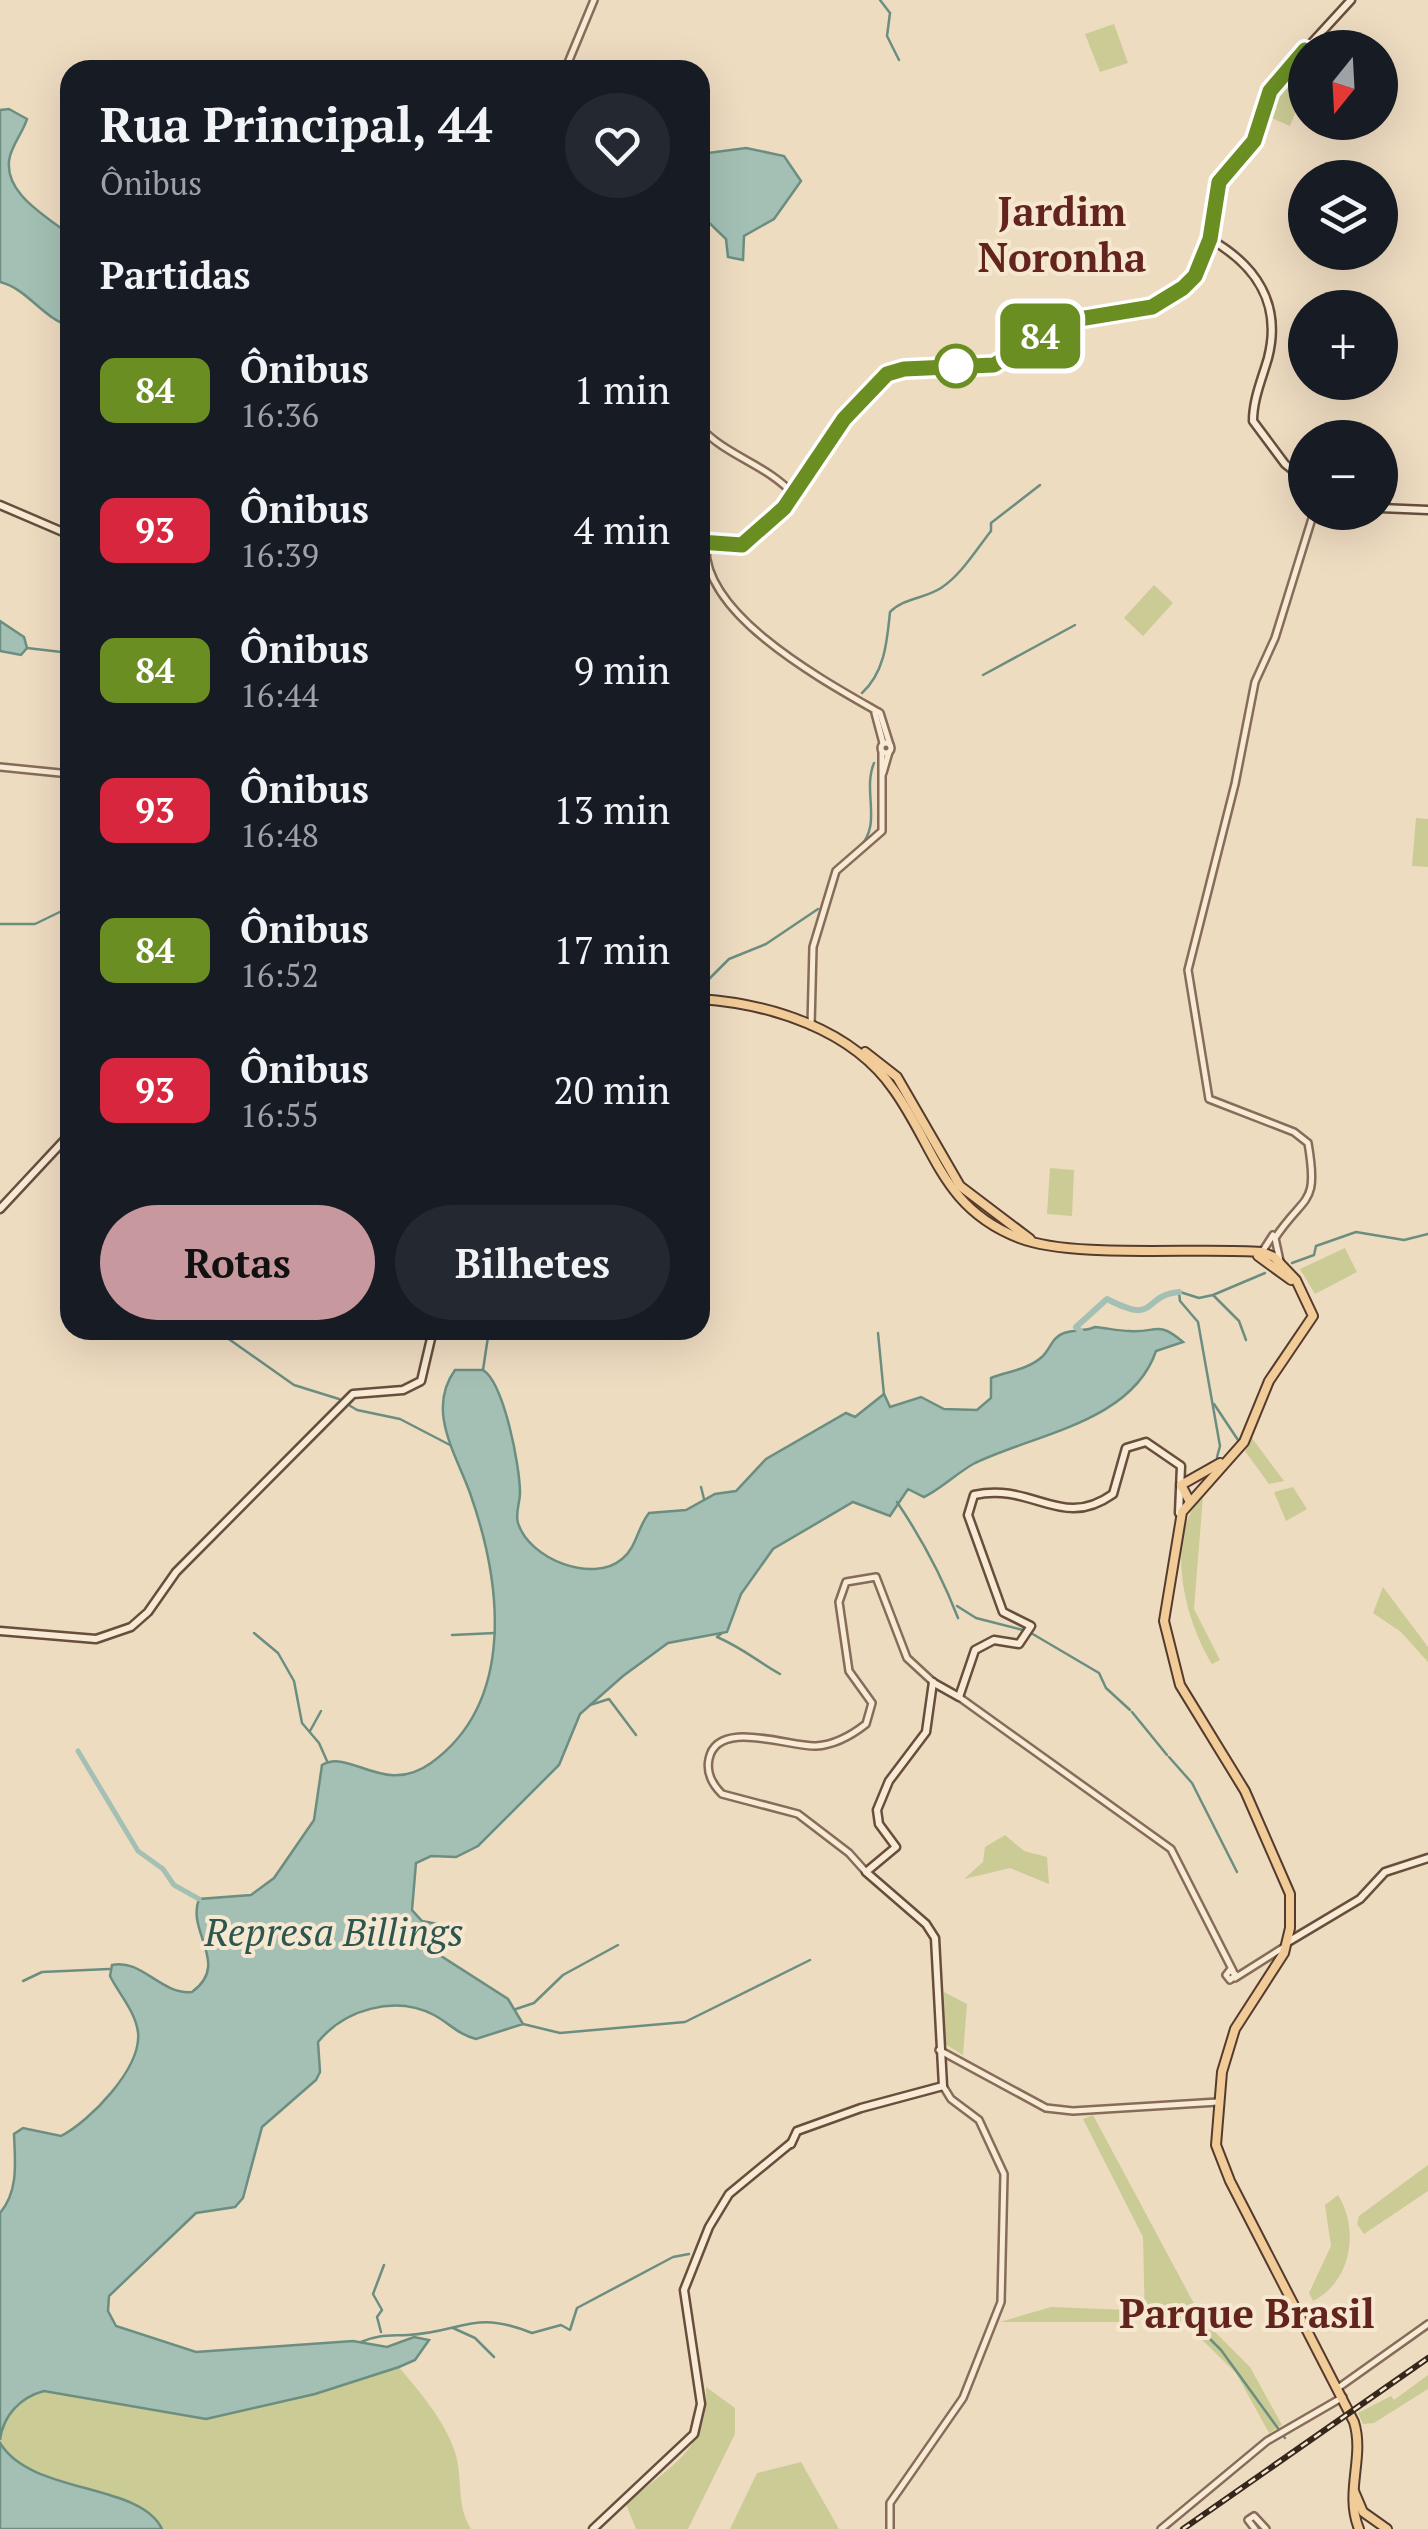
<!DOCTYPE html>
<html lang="pt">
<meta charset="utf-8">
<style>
:root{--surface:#171b24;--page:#242831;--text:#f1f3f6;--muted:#9ea1a6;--accent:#c8989f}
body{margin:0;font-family:"PT Serif",serif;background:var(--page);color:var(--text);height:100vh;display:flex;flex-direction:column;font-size:38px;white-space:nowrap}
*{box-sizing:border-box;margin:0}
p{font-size:32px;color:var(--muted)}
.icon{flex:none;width:55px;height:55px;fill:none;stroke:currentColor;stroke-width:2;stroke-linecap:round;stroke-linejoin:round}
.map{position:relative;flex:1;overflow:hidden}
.sheet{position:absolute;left:60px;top:60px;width:650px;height:1280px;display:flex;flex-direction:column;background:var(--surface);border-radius:30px;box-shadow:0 10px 40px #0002}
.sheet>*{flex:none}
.badge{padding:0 20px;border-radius:15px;font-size:35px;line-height:65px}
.needle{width:65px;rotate:198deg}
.fabs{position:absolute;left:1288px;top:30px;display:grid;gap:20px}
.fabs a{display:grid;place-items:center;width:110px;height:110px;border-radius:50%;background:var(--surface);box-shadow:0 10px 40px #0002;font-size:50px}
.map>.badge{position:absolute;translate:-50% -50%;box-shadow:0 0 0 5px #fff}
h2{padding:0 40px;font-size:38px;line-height:90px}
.round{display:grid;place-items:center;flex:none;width:105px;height:105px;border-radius:52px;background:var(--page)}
.overview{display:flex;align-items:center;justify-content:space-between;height:170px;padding:0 40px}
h1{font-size:48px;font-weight:600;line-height:75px}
.primary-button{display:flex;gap:20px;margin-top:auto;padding:20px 40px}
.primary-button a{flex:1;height:115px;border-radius:60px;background:var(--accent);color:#111;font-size:40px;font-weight:600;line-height:115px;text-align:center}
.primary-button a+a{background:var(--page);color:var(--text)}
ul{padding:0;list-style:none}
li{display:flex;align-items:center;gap:30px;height:140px;padding:0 40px}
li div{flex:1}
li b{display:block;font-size:38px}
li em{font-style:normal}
li .badge{min-width:110px;font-weight:700;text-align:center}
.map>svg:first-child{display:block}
.green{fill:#cbcb95}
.water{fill:#a4c0b5;stroke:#6b8e81;stroke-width:2.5}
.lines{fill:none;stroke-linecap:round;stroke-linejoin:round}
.stream{stroke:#6b8e81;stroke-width:2.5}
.canal{stroke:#a4c0b5;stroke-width:5}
.river{stroke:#a4c0b5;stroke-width:6}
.tertiary-casing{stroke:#876c59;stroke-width:10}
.secondary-casing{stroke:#684e3c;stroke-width:11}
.primary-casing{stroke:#543b2d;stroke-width:12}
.tertiary{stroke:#f8ead4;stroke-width:5}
.secondary{stroke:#f8ead4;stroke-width:6}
.primary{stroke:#f1cc98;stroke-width:8}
.rail-casing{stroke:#36271d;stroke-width:6}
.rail{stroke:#f5e7d0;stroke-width:2.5;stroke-dasharray:8;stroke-linecap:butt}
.line-casing{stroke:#fff;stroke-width:22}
.line{stroke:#6b8e23;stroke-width:15}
.stop-dot{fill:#fff;stroke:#6b8e23;stroke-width:5}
.labels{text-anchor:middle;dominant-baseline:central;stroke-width:8;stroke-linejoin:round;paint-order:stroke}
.water-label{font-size:38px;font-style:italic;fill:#2c564f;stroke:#f5e7d0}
.quarter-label{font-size:40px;font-weight:bold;fill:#63241d;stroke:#f5e7d0}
</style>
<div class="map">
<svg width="1428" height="2529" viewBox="0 0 1428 2529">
<rect width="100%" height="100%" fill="#eedcc1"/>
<g class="green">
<polygon points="1114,24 1128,63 1100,72 1085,34"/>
<polygon points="1287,79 1305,89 1290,126 1267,116"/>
<polygon points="1154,585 1173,603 1143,636 1124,618"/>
<polygon points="1416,818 1428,819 1428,867 1412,866"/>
<polygon points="1050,1168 1074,1170 1072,1216 1047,1214"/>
<polygon points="1345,1248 1357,1272 1315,1294 1300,1269"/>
<polygon points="1252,1438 1284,1481 1269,1484 1245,1451"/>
<polygon points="1293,1487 1307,1509 1286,1521 1274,1492"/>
<path d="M1203,1496L1194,1609L1220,1660L1212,1664C1185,1621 1163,1535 1203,1496Z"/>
<polygon points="1383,1587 1428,1647 1428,1662 1401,1632 1373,1613"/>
<polygon points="1005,1835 1024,1851 1047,1857 1049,1884 1010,1868 964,1879 983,1862 985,1847"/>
<polygon points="944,1992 967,2004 963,2055 945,2044"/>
<polygon points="1093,2115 1199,2313 1172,2325 1145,2323 1143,2237 1083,2119"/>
<polygon points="1428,2165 1428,2191 1364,2234 1357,2224 1359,2216"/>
<path d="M1338,2195C1360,2230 1351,2282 1313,2301L1309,2293L1331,2246L1325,2205Z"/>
<polygon points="1051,2307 1131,2310 1132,2322 1000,2322"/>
<polygon points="1202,2319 1250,2367 1282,2425 1269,2433 1236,2373 1188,2326"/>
<path d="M399,2367C420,2393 444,2419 455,2452C463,2477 456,2506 471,2529H162C140,2482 31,2495 0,2443C2,2417 19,2398 44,2391L206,2419L315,2394Z"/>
<polygon points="1428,2375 1428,2389 1374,2423 1363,2424 1358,2413 1391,2396 1394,2400"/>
<path d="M706,2387L735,2408V2434L688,2529H636L626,2504C670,2465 709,2451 706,2387Z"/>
<polygon points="801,2462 839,2529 730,2529 757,2473"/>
</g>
<g class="water">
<path d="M9,109L27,119C23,132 14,142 10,156C1,192 46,216 70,235V326C42,318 28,289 0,282V110Z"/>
<polygon points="746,148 784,156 801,181 774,219 744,236 743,260 728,257 726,239 700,214 700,154"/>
<polygon points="0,621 24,637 27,648 21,655 0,651"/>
<path d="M1095,1327C1107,1328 1118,1331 1130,1331C1157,1333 1157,1320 1183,1342L1156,1351C1132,1422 1035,1434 975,1463C958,1472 941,1489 924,1497L908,1489L890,1516L853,1502L773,1549L741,1594L727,1632L668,1643L623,1676L580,1714L559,1765L478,1846L456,1857L431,1856L416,1863L412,1910L422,1921L443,1925L434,1948L438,1954L508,1999L523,2024L476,2039C459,2035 449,2023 434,2015C395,1995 345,2009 318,2042L320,2072L316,2080L262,2127L243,2198L235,2207L196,2213L109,2296L108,2311L116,2326L196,2352L353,2341L387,2347L414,2337L429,2340L415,2360L399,2367L315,2394L206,2419L44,2391C21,2397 3,2415 0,2440V2213C19,2191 15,2161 14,2134L23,2128L61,2136C90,2121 142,2068 138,2032C135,2011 119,1994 110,1976L112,1965C141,1958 161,1995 192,1992C231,1964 186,1932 199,1899L251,1895L274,1878L314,1820L322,1765C350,1748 384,1797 431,1763C517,1701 501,1581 470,1493C456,1454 426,1410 455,1370H483C504,1383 520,1466 520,1493C520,1502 515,1514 518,1523C529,1559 593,1584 622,1559C637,1547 637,1528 649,1513L686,1510L715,1494L736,1491L766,1459L846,1413L855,1417L884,1394L890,1407L921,1397L944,1409L977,1410L991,1398V1378C1008,1371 1028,1370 1043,1356C1051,1348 1052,1337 1064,1333C1075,1329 1084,1332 1095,1327Z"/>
<path d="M0,2443C31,2495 140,2482 162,2529H0Z"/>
</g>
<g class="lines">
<g class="stream">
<polyline points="880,0 890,13 887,36 899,60"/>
<polyline points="27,648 70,653"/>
<polyline points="983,675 1075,625"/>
<path d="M862,693C885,672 887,641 890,612C903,598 924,599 941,588C961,575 976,550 991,531V523L1040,485"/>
<path d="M859,848C883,824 862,792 874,763"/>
<polyline points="0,924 35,924 68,908"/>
<polyline points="700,988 729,959 766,944 818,909"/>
<polyline points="1292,1263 1314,1255 1316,1246 1356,1232 1404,1240 1428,1234"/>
<polyline points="1179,1292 1180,1301 1198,1322 1220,1446 1217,1457"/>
<polyline points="1180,1292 1199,1298 1213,1295 1265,1273"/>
<polyline points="1213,1295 1239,1321 1246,1340"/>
<polyline points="216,1330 294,1385 339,1399 357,1410 400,1419 450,1445"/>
<polyline points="878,1333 884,1395"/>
<polyline points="483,1370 489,1330"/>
<polyline points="1214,1404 1238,1440"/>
<polyline points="701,1487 704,1499"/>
<path d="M897,1502C922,1539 943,1579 958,1618"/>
<polyline points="957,1606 976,1618 1027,1631"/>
<polyline points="254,1633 278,1653 294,1681 302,1723 319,1743 327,1761"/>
<path d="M722,1633L717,1637C741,1647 757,1661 780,1674"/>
<polyline points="1031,1633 1099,1673 1106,1688 1130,1710"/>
<polyline points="452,1635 495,1633"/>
<polyline points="590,1705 609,1699 636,1735"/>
<polyline points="1132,1712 1167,1755"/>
<polyline points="310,1731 321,1711"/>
<polyline points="1169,1757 1192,1783 1237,1872"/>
<polyline points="23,1981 42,1972 109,1969"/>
<polyline points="516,2009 534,2003 563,1975 618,1945"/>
<polyline points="523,2024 560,2033 685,2022 810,1960"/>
<polyline points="1193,2322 1221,2350 1285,2438"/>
<polyline points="453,2328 475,2338 494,2357"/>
<polyline points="381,2332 377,2317 382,2310 373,2294 384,2265"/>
<path d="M361,2342C379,2334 390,2336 408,2335C463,2332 473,2309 532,2333L561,2325L570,2330L577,2308L673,2257L689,2254"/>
</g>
<polyline class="canal" points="78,1751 138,1851 163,1869 174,1885 199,1899"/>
<path class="river" d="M1086,1337L1076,1327L1107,1299C1159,1326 1140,1296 1179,1292"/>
<defs>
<g id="tertiary">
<polyline points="565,70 594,0"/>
<path d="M700,427C726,456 768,465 794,495"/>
<path d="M706,544C701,615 826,682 880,713L890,745"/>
<polyline points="875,713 883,743"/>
<circle cx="886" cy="748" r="5"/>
<polyline points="0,767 70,774"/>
<polyline points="883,773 889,752"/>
<polyline points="811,1026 813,947 836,871 882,831 882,752"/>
<polyline points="1262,1252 1273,1235"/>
<path d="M1280,1261L1275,1238C1305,1193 1319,1207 1308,1143L1294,1132L1209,1099L1188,970L1235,784L1255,682L1275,638L1314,512"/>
<polyline points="959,1697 1171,1849 1233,1971"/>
<path d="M866,1872L849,1853L798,1814L722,1794C713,1785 706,1773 709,1759C717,1718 789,1747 816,1746C834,1745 852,1735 866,1724L872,1703L849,1671L839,1602L846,1582L876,1577L907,1658L933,1682"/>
<polygon points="1230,1970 1236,1975 1230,1980 1226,1975"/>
<polyline points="1235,1978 1284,1947"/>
<polyline points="939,2050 1046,2108 1073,2111 1218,2102"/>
<polyline points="1338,2388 1428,2324"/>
<polyline points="890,2529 890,2503 963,2398 1001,2302 1004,2174 979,2120 951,2099 943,2086"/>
<polyline points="1161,2529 1267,2441 1343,2397"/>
<polyline points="1255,2529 1248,2520 1254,2516 1266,2529"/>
</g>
<g id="secondary">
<polyline points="1307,48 1351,0"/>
<path d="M1210,239C1256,265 1282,304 1268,358C1262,379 1253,399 1253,421L1285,464L1305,480"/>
<polyline points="0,505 70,535"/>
<polyline points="1380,508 1428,510"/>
<polyline points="700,542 743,545 784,508 844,419 887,374 904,369 994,365 1066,320 1152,307 1183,288 1195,275 1210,239 1223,175 1254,141 1270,91 1305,50"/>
<polyline points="0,1209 70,1134"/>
<polyline points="0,1631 96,1639 131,1627 148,1612 176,1572 353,1394 403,1390 421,1381 433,1330"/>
<path d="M934,1683L959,1697L975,1650L994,1640L1019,1644L1031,1626L1003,1612L968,1515L974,1495C1034,1482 1061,1531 1113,1494L1126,1448L1146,1442L1181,1466L1179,1513"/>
<polyline points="1288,1942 1360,1899 1385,1872 1428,1858"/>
<polyline points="791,2144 797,2131 861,2108 943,2086 935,1938 926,1924 866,1872 896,1847 879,1824 877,1810 889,1781 926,1732 933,1682"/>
<polyline points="593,2529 694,2434 701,2404 684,2290 709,2227 729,2194 791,2143"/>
</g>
<g id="primary">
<path d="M700,999C771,1004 852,1029 894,1090C936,1149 942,1208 1019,1238C1073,1259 1198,1247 1262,1252L1274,1257L1296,1280L1313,1316L1269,1381L1244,1442L1182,1512L1164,1621L1180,1685L1245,1791L1290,1894V1928L1284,1953L1235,2029L1222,2072L1216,2145L1230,2181L1354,2422C1365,2458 1344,2492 1359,2529"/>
<polyline points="865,1052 897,1077 960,1186 1030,1239"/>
<polyline points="1258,1256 1291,1280"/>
<polyline points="1189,1500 1181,1485 1220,1463"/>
<polyline points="1354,2491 1363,2512 1387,2529"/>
</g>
</defs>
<use href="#tertiary" class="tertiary-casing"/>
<use href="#secondary" class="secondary-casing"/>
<use href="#primary" class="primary-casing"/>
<use href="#tertiary" class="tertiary"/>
<use href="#secondary" class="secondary"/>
<use href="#primary" class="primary"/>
<defs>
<polyline id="rail" points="1183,2529 1428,2358"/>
</defs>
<use href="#rail" class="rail-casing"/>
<use href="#rail" class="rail"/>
</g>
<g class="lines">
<defs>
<polyline id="line" points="700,542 742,545 784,508 844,419 887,374 904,369 994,365 1061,322 1152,307 1183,288 1195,276 1210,239 1219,182 1254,141 1270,91 1305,50"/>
</defs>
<use href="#line" class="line-casing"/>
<use href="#line" class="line"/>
</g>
<circle class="stop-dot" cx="956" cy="366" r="20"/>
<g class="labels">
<g class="water-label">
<text x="334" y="1932">Represa Billings</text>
</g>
<g class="quarter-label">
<text x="1062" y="210">Jardim<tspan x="1062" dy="46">Noronha</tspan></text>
<text x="1247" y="2312">Parque Brasil</text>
</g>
</g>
</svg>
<div class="fabs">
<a><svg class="needle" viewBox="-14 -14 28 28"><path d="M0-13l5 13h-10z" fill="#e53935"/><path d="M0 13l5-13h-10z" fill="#9ea1a6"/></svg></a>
<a><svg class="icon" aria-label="layers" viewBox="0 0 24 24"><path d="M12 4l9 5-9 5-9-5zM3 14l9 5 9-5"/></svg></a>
<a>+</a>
<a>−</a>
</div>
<b class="badge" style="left:1040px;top:336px;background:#6b8e23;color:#fff">84</b>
<section class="sheet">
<div class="overview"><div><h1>Rua Principal, 44</h1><p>Ônibus</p></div><a class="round"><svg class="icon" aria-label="heart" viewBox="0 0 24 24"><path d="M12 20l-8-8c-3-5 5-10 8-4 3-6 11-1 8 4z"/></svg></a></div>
<h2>Partidas</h2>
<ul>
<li><span class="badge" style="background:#6b8e23;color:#fff">84</span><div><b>Ônibus</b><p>16:36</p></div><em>1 min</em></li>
<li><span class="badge" style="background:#d7263d;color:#fff">93</span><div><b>Ônibus</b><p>16:39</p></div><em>4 min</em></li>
<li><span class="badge" style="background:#6b8e23;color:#fff">84</span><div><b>Ônibus</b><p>16:44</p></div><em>9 min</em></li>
<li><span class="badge" style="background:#d7263d;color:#fff">93</span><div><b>Ônibus</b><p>16:48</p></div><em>13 min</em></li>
<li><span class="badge" style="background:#6b8e23;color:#fff">84</span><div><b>Ônibus</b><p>16:52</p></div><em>17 min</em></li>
<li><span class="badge" style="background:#d7263d;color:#fff">93</span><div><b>Ônibus</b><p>16:55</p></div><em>20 min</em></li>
</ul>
<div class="primary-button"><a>Rotas</a><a>Bilhetes</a></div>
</section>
</div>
